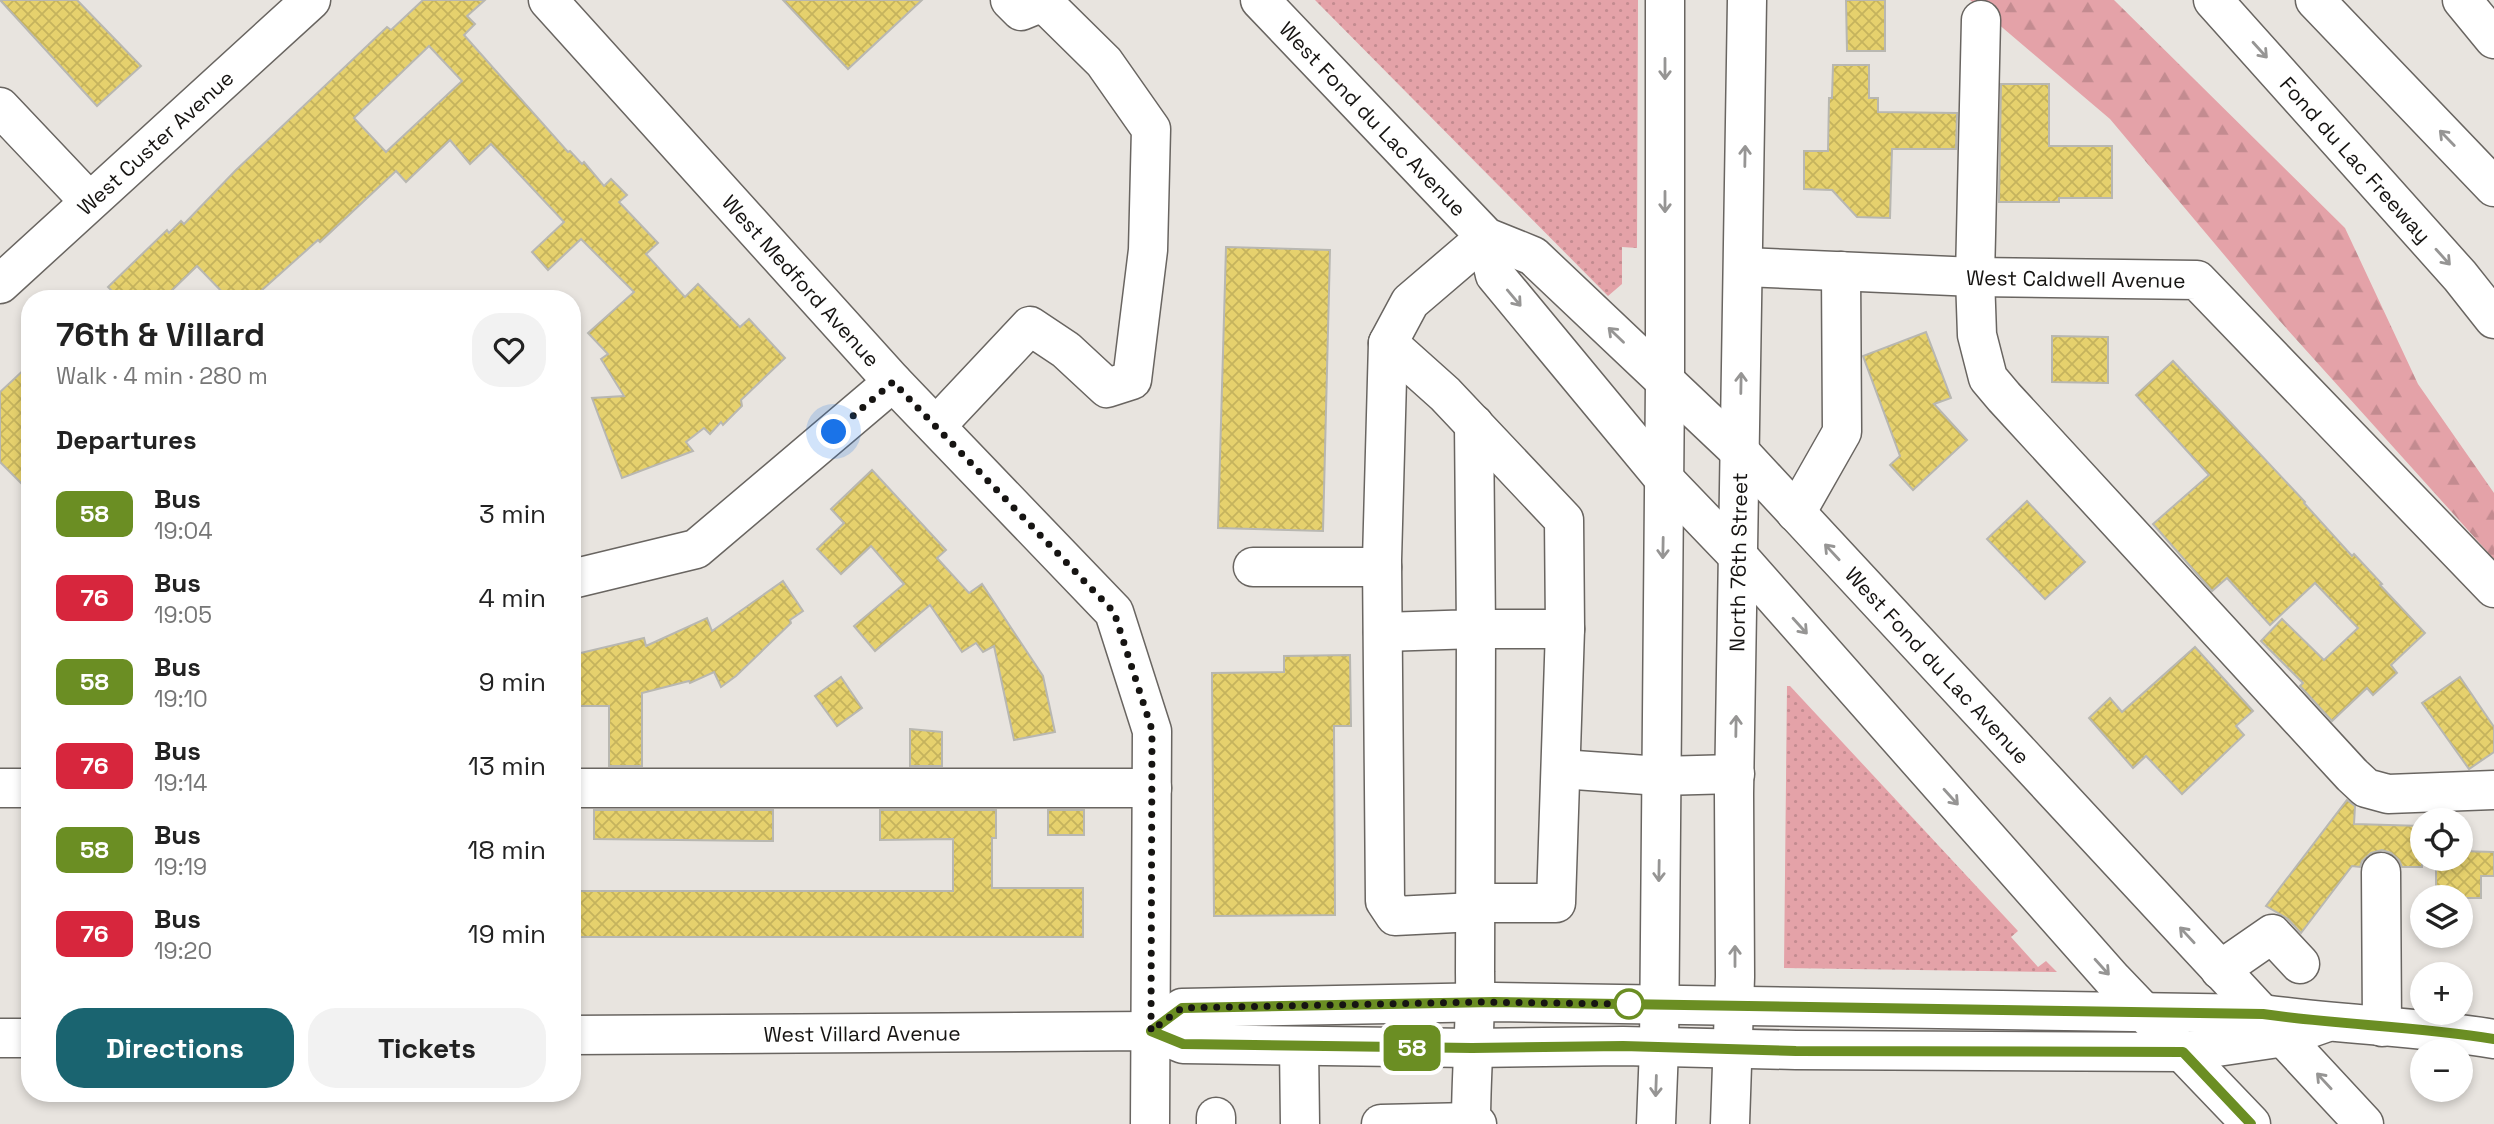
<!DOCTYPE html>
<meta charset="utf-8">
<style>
:root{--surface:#fff;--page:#f2f2f2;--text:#222;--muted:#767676;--accent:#1a6470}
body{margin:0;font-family:"Space Grotesk",sans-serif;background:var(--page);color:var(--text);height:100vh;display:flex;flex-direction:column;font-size:26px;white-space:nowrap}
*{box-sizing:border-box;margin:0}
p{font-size:23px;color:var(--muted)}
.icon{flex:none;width:38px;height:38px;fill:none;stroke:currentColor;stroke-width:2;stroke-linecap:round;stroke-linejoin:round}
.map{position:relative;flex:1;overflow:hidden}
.sheet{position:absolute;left:21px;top:290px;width:560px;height:812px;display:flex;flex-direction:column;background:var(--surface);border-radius:28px;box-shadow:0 4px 10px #0003}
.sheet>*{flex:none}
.badge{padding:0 14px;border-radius:10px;font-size:24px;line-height:46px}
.tools{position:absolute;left:2410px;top:808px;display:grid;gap:14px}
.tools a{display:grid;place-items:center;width:63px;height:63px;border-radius:50%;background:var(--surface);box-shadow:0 4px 10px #0003;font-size:35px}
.you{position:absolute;width:35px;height:35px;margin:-18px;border:5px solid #fff;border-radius:50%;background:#1a73e8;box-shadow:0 0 0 10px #1a73e833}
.map>.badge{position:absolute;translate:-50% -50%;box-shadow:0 0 0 4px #fff}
h2{padding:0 35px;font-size:26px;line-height:63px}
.round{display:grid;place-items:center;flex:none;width:74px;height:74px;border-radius:28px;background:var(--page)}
.summary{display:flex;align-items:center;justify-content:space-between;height:119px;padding:0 35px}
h1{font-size:33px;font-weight:700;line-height:52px}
.primary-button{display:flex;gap:14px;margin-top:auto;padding:14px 35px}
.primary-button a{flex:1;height:80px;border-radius:28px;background:var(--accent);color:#fff;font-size:28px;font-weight:700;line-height:80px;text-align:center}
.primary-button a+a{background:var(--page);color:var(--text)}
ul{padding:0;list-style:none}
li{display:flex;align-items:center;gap:21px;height:84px;padding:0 35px}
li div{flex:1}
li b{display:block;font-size:26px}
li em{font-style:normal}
li .badge{min-width:77px;font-weight:700;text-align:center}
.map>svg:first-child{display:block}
.grass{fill:url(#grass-dots)}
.forest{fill:url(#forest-firs)}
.building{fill:url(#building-cross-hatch);stroke:#b8b7b1;stroke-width:2;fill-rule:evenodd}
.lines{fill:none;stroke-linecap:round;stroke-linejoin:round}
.minor-casing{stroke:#696561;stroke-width:41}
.major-casing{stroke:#696561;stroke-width:41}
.highway-casing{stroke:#696561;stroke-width:41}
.minor{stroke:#fff;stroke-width:38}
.major{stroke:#fff;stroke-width:38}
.highway{stroke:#fff;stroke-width:38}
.oneway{stroke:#969594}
.line-casing{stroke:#fff;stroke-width:16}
.line{stroke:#6b8e23;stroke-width:10}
.walk{stroke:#161412;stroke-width:7;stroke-dasharray:0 12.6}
.stop-dot{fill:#fff;stroke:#6b8e23;stroke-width:3.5}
.labels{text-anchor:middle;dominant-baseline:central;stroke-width:7;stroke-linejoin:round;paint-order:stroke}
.street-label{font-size:21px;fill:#161412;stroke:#e8e4df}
</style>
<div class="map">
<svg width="2494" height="1124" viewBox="0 0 2494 1124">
<defs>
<pattern id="grass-dots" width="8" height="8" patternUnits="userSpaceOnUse" patternTransform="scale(1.75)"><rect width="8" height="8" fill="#e4a2a8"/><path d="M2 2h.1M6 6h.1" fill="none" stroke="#c38b90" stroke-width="1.8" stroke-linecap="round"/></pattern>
<pattern id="forest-firs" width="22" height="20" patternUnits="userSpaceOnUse" patternTransform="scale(1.75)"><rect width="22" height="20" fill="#e4a2a8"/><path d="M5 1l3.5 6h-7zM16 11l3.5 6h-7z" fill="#c38b90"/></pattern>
<pattern id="building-cross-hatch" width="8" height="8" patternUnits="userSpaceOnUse" patternTransform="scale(1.75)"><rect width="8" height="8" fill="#e6d16d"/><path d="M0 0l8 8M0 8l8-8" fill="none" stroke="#c5b35d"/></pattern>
</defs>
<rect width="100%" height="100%" fill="#e8e4df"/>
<g class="grass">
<polygon points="1315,0 1638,0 1637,248 1622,247 1622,284 1608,296"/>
<polygon points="1787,686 1790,686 2018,931 2011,937 2038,967 2046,961 2057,972 1784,968"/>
</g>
<polygon class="forest" points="1970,0 2114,0 2345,228 2418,384 2494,493 2494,559 2278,319 2110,119"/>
<g class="building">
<polygon points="0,0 77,0 141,66 97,106"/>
<path d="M423,0H485L467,16L475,24L464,35L568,152L570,151L582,164L584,162L604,186L611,179L627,195L619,202L658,243L646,254L685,297L698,284L740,327L749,319L785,358L741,400L742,406L723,425L721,422L710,434L704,428L686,442L693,451L622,478L592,398L624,396L601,359L608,354L588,333L634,292L581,239L548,270L532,252L564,222L491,144L470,164L450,140L406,182L396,171L320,242L318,240L252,299H229L197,266L163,299H120L108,287L167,230L169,233L181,221L184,224L236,170L387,27L391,30ZM429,46L462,81L386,152L354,118Z"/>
<polygon points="783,0 922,0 848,69"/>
<polygon points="1846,0 1885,0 1885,51 1847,51"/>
<polygon points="1833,65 1869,65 1869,98 1878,98 1878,112 1957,113 1956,149 1892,149 1890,218 1857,217 1832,190 1804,189 1804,151 1828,151 1829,98 1832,98"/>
<polygon points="2001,84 2049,84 2049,146 2112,146 2112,198 2059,198 2059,202 1999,202"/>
<polygon points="1226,247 1330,250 1323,531 1218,528"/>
<polygon points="1926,332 1951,398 1934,404 1967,440 1913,490 1890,465 1900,456 1863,356"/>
<polygon points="2052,336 2108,337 2108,383 2052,382"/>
<polygon points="2173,361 2305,502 2304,503 2352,556 2354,554 2382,584 2380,585 2425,633 2391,665 2397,673 2373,695 2367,688 2332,721 2300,686 2303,683 2261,641 2282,619 2324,660 2358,628 2315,583 2270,625 2227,578 2212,591 2153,524 2209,475 2136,395"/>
<polygon points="30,364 30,492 0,462 0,392"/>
<polygon points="872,470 946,550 937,558 969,593 982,584 1043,676 1055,732 1014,740 994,646 983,652 976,643 962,652 930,605 875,651 854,626 904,584 871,546 841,574 817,549 844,523 831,509"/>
<polygon points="2027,501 2085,562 2045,599 1987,539"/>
<polygon points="783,581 803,611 790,620 791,623 736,676 721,687 714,672 690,683 689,681 642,693 642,766 609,766 609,706 572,706 572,655 644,638 646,646 707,618 712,631"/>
<polygon points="2195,647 2253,711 2236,726 2244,735 2182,794 2146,756 2133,768 2089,718 2110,698 2122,712"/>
<polygon points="1350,655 1351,726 1334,726 1335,915 1214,916 1212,673 1284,672 1284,656"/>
<polygon points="841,677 862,708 837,726 815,696"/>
<polygon points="2460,677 2494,727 2494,752 2469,769 2422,703"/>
<polygon points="910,729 942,732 942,766 910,766"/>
<polygon points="2347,800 2355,806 2354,824 2422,826 2422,867 2402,867 2399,860 2391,853 2382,850 2371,853 2362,861 2360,867 2352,866 2301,933 2288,919 2266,906"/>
<polygon points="594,810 773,810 773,841 594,839"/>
<polygon points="880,810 996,810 996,838 992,838 992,888 1083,888 1083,937 572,937 572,891 953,891 953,839 880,840"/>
<rect x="1048" y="810" width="36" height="25"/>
<polygon points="2460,851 2494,852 2494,876 2481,876 2481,898 2436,898 2436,859 2460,859"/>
</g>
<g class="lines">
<defs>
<g id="minor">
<path id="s1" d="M548,0L893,382L1114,612L1152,731L1150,1124"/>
<path id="s2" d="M1260,0L1486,237L1533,256L1739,451L2364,1124"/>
<polyline points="1981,20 1975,277 1977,335 1988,378 2004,397 2352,775 2366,788 2388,794 2494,790"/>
<polyline points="0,107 89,201"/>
<polyline points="1486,237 1495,275 1664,479 1739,557 2113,980 2251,1124"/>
<path id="s3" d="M1744,267L1975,277L2197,280L2494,588"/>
<path id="s4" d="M0,284L311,0"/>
<polyline points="1388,343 1445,394 1564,520 1565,629"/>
<polyline points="936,426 1030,326 1066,350 1107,388 1132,380 1148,250 1151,129 1104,62 1043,2 1021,11 1010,0"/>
<polyline points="1796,513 1842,432 1841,271"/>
<polyline points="1253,567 1382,567"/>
<polyline points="572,579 696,549 893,382"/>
<polyline points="1383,632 1476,629 1474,424"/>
<polyline points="1561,769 1660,776 1735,774"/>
<polyline points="0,788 30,788"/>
<polyline points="572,788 1152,788"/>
<polyline points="2381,872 2382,1027"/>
<path d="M1475,903H1556L1565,629H1476L1475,972C1476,1022 1471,1072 1471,1122L1477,1124"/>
<polyline points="1475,912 1395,916 1385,901 1382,560 1388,343 1410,302 1486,237"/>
<polyline points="2220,970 2272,934 2300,964"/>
<path d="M1151,1031L1182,1008L1494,1002L2263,1014C2339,1025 2417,1026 2494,1039"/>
<path id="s5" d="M572,1035L1151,1031L1183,1044L1472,1048L1623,1046L1796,1050L2183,1052L2285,1037L2325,1023"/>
<polyline points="0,1038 30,1038"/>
<polyline points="1299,1046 1300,1124"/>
<polyline points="1216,1117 1216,1124"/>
<polyline points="1381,1124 1471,1122"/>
</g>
<g id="major">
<polyline points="1656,1124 1659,1048 1665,383 1665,0"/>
<path id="s6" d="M1730,1124L1735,977L1734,794L1747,0"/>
</g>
<g id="highway">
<path id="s7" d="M2213,0L2460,276L2494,319"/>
<polyline points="2315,0 2494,187"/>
<polyline points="2462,0 2494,39"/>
</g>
</defs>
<use href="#minor" class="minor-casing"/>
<use href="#major" class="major-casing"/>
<use href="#highway" class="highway-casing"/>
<use href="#minor" class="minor"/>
<use href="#major" class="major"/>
<use href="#highway" class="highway"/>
</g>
<defs><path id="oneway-shaft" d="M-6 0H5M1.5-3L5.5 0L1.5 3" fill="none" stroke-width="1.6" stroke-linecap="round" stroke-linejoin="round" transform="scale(1.75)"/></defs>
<g class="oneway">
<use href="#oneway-shaft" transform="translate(2260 50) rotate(48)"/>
<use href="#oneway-shaft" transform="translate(1665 69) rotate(90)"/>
<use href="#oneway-shaft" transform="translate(2447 138) rotate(-134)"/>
<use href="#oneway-shaft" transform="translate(1745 156) rotate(-89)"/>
<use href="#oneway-shaft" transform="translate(1665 202) rotate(90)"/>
<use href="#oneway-shaft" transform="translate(2443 257) rotate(48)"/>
<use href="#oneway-shaft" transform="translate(1514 298) rotate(50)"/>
<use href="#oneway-shaft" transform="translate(1616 335) rotate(-136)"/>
<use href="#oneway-shaft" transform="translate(1741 383) rotate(-89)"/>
<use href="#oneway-shaft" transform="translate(1663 548) rotate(91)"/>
<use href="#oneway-shaft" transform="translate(1832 552) rotate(-133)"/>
<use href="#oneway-shaft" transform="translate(1800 626) rotate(48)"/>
<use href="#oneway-shaft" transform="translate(1736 726) rotate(-89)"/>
<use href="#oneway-shaft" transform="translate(1951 797) rotate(48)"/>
<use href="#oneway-shaft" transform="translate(1659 871) rotate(91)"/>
<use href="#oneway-shaft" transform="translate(2187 935) rotate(-133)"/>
<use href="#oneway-shaft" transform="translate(1735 956) rotate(-90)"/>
<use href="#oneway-shaft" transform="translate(2102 967) rotate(48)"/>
<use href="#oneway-shaft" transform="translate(2324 1081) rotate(-133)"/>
<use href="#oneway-shaft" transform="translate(1656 1086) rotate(92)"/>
</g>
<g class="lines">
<defs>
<path id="line" d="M2251,1124L2183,1052L1796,1051L1623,1046L1472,1048L1183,1044L1151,1031L1182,1008L1494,1002L2263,1014C2339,1025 2417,1026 2494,1039"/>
</defs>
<use href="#line" class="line-casing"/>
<use href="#line" class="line"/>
<polyline class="walk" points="834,432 893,382 1114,612 1152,730 1151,1031 1182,1008 1476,1002 1629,1004"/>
</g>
<circle class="stop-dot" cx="1629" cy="1004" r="14"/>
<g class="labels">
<g class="street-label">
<text stroke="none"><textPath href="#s2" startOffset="164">West Fond du Lac Avenue</textPath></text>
<text stroke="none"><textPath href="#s4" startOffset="210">West Custer Avenue</textPath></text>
<text stroke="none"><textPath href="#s7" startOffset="214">Fond du Lac Freeway</textPath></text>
<text stroke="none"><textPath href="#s3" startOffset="332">West Caldwell Avenue</textPath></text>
<text stroke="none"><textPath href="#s1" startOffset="378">West Medford Avenue</textPath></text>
<text stroke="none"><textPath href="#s6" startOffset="562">North 76th Street</textPath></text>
<text stroke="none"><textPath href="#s2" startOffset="954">West Fond du Lac Avenue</textPath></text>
<text stroke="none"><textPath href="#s5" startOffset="290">West Villard Avenue</textPath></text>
</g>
</g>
</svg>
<div class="tools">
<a><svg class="icon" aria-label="locate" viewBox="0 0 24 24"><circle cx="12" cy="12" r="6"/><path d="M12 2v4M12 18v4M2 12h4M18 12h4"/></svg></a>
<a><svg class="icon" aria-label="layers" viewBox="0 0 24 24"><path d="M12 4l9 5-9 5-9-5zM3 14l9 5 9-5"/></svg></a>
<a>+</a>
<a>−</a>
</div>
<div class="you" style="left:834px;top:432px"></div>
<b class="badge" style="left:1412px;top:1048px;background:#6b8e23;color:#fff">58</b>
<section class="sheet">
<div class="summary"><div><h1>76th &amp; Villard</h1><p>Walk · 4 min · 280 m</p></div><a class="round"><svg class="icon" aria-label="heart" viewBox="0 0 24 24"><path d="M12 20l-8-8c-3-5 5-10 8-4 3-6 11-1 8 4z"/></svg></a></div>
<h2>Departures</h2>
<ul>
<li><span class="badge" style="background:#6b8e23;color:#fff">58</span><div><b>Bus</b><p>19:04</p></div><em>3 min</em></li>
<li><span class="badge" style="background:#d7263d;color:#fff">76</span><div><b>Bus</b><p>19:05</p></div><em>4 min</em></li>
<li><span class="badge" style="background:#6b8e23;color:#fff">58</span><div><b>Bus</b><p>19:10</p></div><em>9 min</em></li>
<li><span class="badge" style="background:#d7263d;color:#fff">76</span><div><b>Bus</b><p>19:14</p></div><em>13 min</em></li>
<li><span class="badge" style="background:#6b8e23;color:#fff">58</span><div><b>Bus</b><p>19:19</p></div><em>18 min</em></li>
<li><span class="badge" style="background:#d7263d;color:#fff">76</span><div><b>Bus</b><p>19:20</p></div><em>19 min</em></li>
</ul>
<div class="primary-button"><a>Directions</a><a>Tickets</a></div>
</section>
</div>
